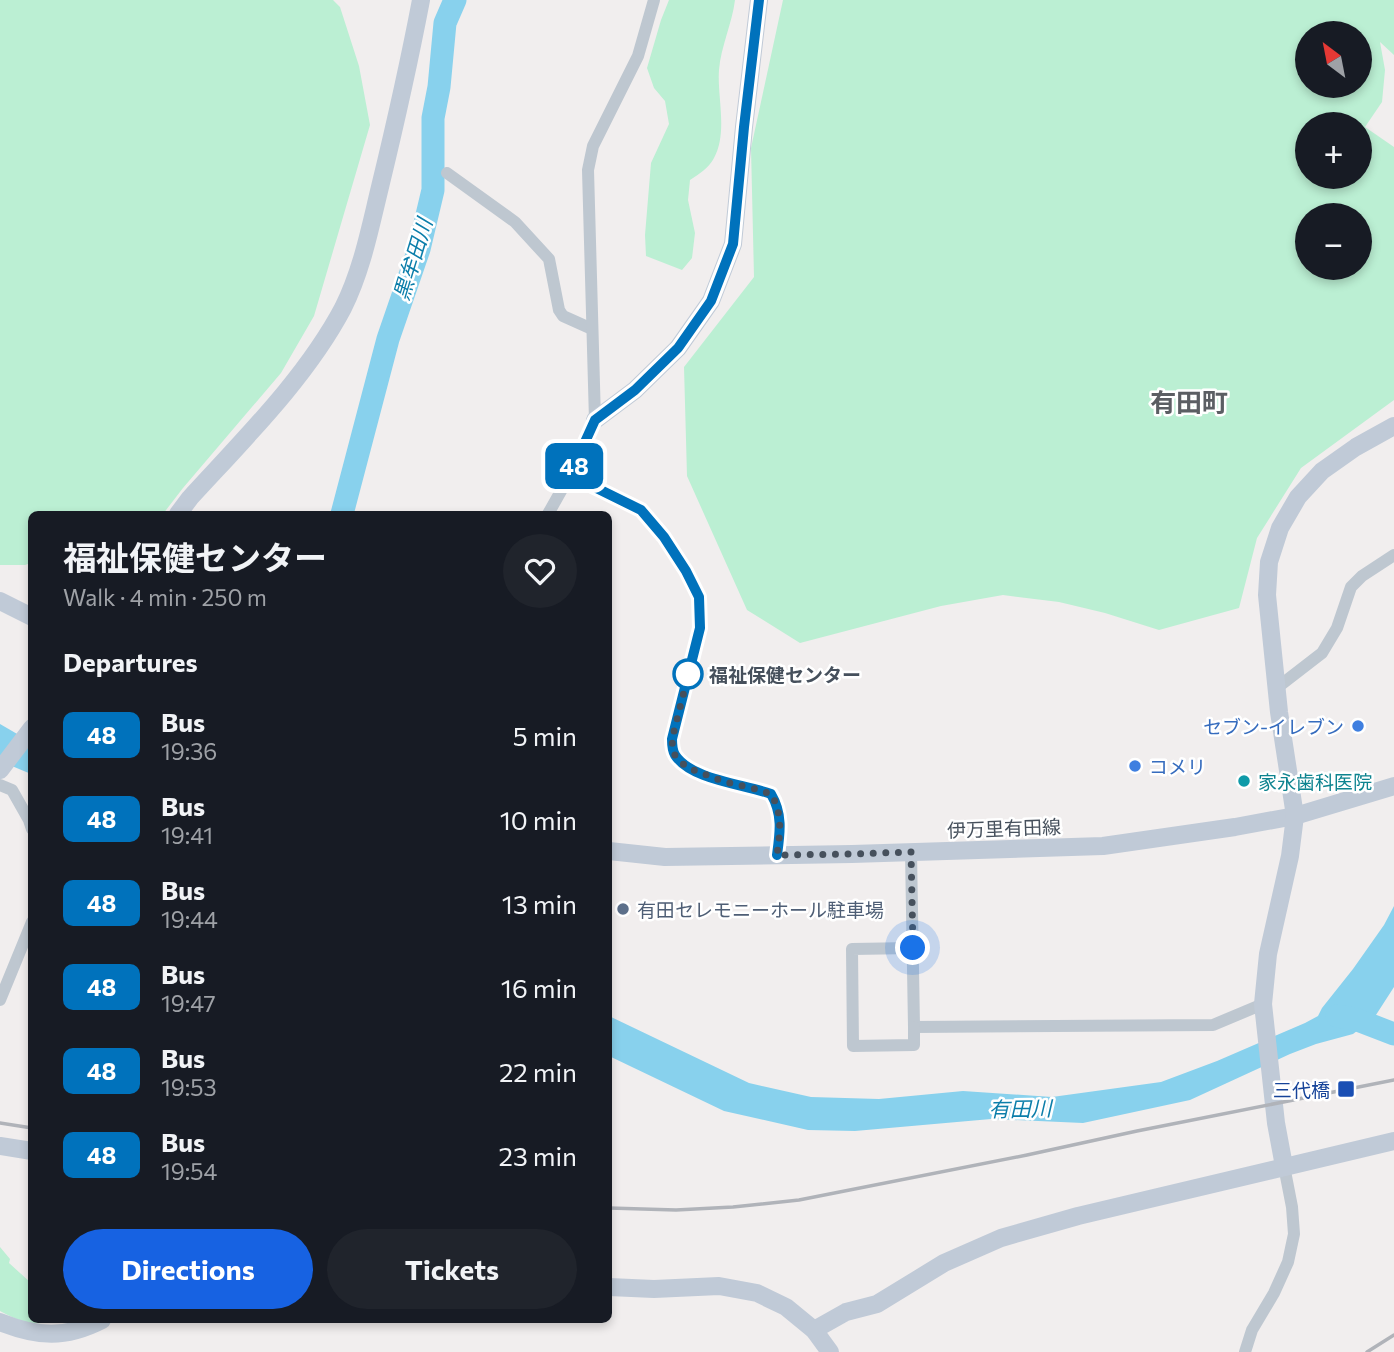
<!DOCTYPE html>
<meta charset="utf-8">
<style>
:root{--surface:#171b24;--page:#20242c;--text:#f1f3f6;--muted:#9ea1a6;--accent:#1762e2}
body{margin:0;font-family:Commissioner,"Noto Sans JP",sans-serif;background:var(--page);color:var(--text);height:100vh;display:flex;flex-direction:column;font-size:26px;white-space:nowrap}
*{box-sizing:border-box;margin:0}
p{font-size:23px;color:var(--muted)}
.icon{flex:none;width:38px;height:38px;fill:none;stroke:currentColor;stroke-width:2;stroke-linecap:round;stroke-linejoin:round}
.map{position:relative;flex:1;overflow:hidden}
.panel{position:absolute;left:28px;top:511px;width:584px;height:812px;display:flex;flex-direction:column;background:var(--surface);border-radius:10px;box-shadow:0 4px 10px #0003}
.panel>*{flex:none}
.badge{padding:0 14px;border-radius:10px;font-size:24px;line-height:46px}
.needle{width:46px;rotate:328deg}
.controls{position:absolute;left:1295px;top:21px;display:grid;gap:14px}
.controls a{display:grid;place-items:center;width:77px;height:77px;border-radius:50%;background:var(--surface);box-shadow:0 4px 10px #0003;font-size:35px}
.you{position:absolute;width:35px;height:35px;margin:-18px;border:5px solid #fff;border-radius:50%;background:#1a73e8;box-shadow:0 0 0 10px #1a73e833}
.map>.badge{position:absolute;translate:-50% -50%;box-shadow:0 0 0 4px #fff}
h2{padding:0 35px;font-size:26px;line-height:63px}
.round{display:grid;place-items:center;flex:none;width:74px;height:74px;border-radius:37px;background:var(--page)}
.head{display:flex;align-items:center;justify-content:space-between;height:119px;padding:0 35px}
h1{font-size:33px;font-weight:700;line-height:52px}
.primary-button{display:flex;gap:14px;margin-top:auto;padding:14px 35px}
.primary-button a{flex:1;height:80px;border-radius:42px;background:var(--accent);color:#fff;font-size:28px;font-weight:700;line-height:80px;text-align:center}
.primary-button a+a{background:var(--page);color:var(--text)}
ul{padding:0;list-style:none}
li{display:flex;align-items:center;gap:21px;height:84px;padding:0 35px}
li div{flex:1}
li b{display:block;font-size:26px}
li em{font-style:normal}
li .badge{min-width:77px;font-weight:700;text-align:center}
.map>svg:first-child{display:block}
.green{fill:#bbefd3;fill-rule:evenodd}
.water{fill:#88d1ed}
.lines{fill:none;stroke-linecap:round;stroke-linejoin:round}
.river{stroke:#88d1ed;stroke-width:23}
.street{stroke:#bec7d0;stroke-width:12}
.secondary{stroke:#c0cad7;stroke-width:18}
.rail{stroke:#b0b3b9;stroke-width:3.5}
.line-casing{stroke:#fff;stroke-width:16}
.line{stroke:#0072bc;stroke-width:10}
.walk{stroke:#46505c;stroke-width:7;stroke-dasharray:0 12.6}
.stop-dot{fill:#fff;stroke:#0072bc;stroke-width:3.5}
.shop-dot{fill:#3f7fe0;stroke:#fff;stroke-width:2.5}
.culture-dot{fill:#0f9aa8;stroke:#fff;stroke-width:2.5}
.service-dot{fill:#5c6f8a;stroke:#fff;stroke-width:2.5}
.transit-dot{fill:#1a4fb4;stroke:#fff;stroke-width:2.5}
.labels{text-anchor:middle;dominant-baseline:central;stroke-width:5;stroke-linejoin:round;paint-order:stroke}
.stop-label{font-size:19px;font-weight:bold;fill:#46505c;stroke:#fff;text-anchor:start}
.shop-label{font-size:19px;fill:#366cbe;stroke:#fff;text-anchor:end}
.culture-label{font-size:19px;fill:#0d838f;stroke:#fff;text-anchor:start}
.street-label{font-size:19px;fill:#46505c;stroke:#fff}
.service-label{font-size:19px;fill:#4e5e75;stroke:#fff;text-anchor:start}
.transit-label{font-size:19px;fill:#164399;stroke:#fff;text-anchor:end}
.water-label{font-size:21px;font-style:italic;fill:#0b7eaa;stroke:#fff}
.district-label{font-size:26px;font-weight:bold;fill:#5b5e63;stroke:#fff}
</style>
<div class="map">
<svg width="1394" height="1352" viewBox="0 0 1394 1352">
<rect width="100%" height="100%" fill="#f1eeee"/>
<g class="green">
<polygon points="0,0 333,0 340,7 359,66 370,125 314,316 281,373 183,488 163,514 32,514 31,563 25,565 0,565"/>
<path d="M669,0H735C732,24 721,46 719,70C717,96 728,133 714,158C709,168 699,174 690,180L688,200L695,233L692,258L682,270L646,256L645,235L651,163L669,124L665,101L654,88L647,68L661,20Z"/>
<path d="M783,0H1394V55L1380,42L1385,70L1382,102L1365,127L1394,147V400L1301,468L1257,538L1239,608L1159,630L1105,613L1059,602L1003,595L941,606L800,643L747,610L687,476L684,367L754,277L751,148ZM1360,33V86H1307V33ZM1360,124V177H1307V124ZM1307,215H1360V268H1307Z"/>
<path d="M0,1247L10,1259L9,1263L31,1283L32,1320H61C32,1326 25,1324 0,1311Z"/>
</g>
<g class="water">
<polygon points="0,724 31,742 31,774 0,761"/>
<polygon points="1394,906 1394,987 1374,1018 1353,1034 1316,1044 1290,1054 1190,1100 1083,1123 991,1119 855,1131 808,1130 724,1111 609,1056 609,1016 749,1083 811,1097 879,1099 963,1091 1052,1097 1161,1082 1217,1061 1305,1023 1318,1016 1322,1008 1353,969 1384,925"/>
</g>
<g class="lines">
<g class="river">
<polyline points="342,514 388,339 419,249 433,190 433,118 439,87 445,23 455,0"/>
<polyline points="1337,1016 1355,1019 1394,1034"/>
</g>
<g class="street">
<polyline points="447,173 515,222 549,259 559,310 563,316 592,329"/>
<path d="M570,475L641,510L665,536L686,571L699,597L700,628L672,739C672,744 672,750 675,755C691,780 744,784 771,795C783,814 780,833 777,855"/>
<polyline points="548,514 570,475 595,420 588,170 593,146 638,56 654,0"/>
<polyline points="1278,687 1322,653 1337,628 1351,587 1362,576 1394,555"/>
<polyline points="0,785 12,790 29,820 32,829"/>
<polyline points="911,852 914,1027 1213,1025 1263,1004"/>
<polyline points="913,948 852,949 853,1046 914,1045 914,1027"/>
<polyline points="0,1000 32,922"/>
<polyline points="1245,1352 1252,1330 1274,1293 1288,1262 1294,1234 1292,1207 1284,1166"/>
</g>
<g class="secondary">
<polyline points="595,420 635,390 678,348 711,301 733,244 744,127 759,0"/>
<path d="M178,514L190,498C243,440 306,378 343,308C362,270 370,228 380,187C395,125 409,63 421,0"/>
<polyline points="0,601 32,617"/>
<polyline points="0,770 32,728"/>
<polyline points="609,851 665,857 852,854 1103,846 1235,827 1295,816 1394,786"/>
<polyline points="0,1146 32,1151"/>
<polyline points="1284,1166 1276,1123 1263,1004 1268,954 1290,856 1295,816 1279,712 1267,595 1269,562 1280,528 1298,497 1322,471 1356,447 1394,426"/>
<polyline points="609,1287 654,1289 719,1286 757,1293 786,1307 814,1330 830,1352"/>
<path d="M0,1322C38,1337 65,1339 102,1320"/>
<polyline points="814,1330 846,1312 877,1304 944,1263 1001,1238 1078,1216 1394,1141"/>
</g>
<g class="rail">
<polyline points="0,1123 32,1128"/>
<polyline points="609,1208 676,1210 733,1207 799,1200 1027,1155 1137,1131 1394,1080"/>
<polyline points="1367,1352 1394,1335"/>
</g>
</g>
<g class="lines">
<defs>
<path id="line" d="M759,0L744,127L733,244L711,301L678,348L635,390L595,420L570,475L641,510L664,537L686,571L699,597L700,628L672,739C672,744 672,750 675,755C691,780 744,784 771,794C783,814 780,833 777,855"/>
</defs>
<use href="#line" class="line-casing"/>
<use href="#line" class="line"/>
<path class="walk" d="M688,674L689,672L672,739L673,753L686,767L725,782L756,789L771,794C783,814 780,833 777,855L852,854L911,852L913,948"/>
</g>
<circle class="stop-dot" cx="688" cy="674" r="14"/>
<g class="shop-dot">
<circle cx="1358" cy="726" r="7"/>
<circle cx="1135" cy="766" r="7"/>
</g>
<circle class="culture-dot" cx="1244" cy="781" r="7"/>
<circle class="service-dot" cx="623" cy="909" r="7"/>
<rect class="transit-dot" x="1337" y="1080" width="18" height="18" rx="3.5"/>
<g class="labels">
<g class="stop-label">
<text x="709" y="674">福祉保健センター</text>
</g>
<g class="shop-label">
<text x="1344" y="726">セブン-イレブン</text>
<text x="1149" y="766" text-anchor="start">コメリ</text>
</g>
<g class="culture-label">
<text x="1258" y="781">家永歯科医院</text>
</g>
<g class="street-label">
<text transform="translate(1004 828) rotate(-2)">伊万里有田線</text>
</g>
<g class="service-label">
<text x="637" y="909">有田セレモニーホール駐車場</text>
</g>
<g class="transit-label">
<text x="1330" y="1089">三代橋</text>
</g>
<g class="water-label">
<text transform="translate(412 259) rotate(-73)">黒牟田川</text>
<text transform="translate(1020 1108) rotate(-1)">有田川</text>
</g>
<g class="district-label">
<text x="1189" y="401">有田町</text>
</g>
</g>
</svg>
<div class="controls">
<a><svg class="needle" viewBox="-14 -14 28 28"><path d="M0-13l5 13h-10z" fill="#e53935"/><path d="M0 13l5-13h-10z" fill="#9ea1a6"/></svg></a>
<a>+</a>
<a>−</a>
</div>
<div class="you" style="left:913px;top:948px"></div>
<b class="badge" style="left:574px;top:466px;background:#0072bc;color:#fff">48</b>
<section class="panel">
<div class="head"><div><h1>福祉保健センター</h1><p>Walk · 4 min · 250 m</p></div><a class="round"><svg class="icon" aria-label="heart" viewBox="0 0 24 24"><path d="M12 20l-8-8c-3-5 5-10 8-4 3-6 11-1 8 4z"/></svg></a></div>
<h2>Departures</h2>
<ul>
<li><span class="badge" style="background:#0072bc;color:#fff">48</span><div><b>Bus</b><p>19:36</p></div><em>5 min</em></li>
<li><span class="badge" style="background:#0072bc;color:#fff">48</span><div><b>Bus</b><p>19:41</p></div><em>10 min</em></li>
<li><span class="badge" style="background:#0072bc;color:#fff">48</span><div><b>Bus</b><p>19:44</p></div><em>13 min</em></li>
<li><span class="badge" style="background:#0072bc;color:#fff">48</span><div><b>Bus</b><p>19:47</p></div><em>16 min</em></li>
<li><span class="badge" style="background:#0072bc;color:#fff">48</span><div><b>Bus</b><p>19:53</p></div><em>22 min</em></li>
<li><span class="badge" style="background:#0072bc;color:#fff">48</span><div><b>Bus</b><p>19:54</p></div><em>23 min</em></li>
</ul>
<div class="primary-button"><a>Directions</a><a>Tickets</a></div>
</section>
</div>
